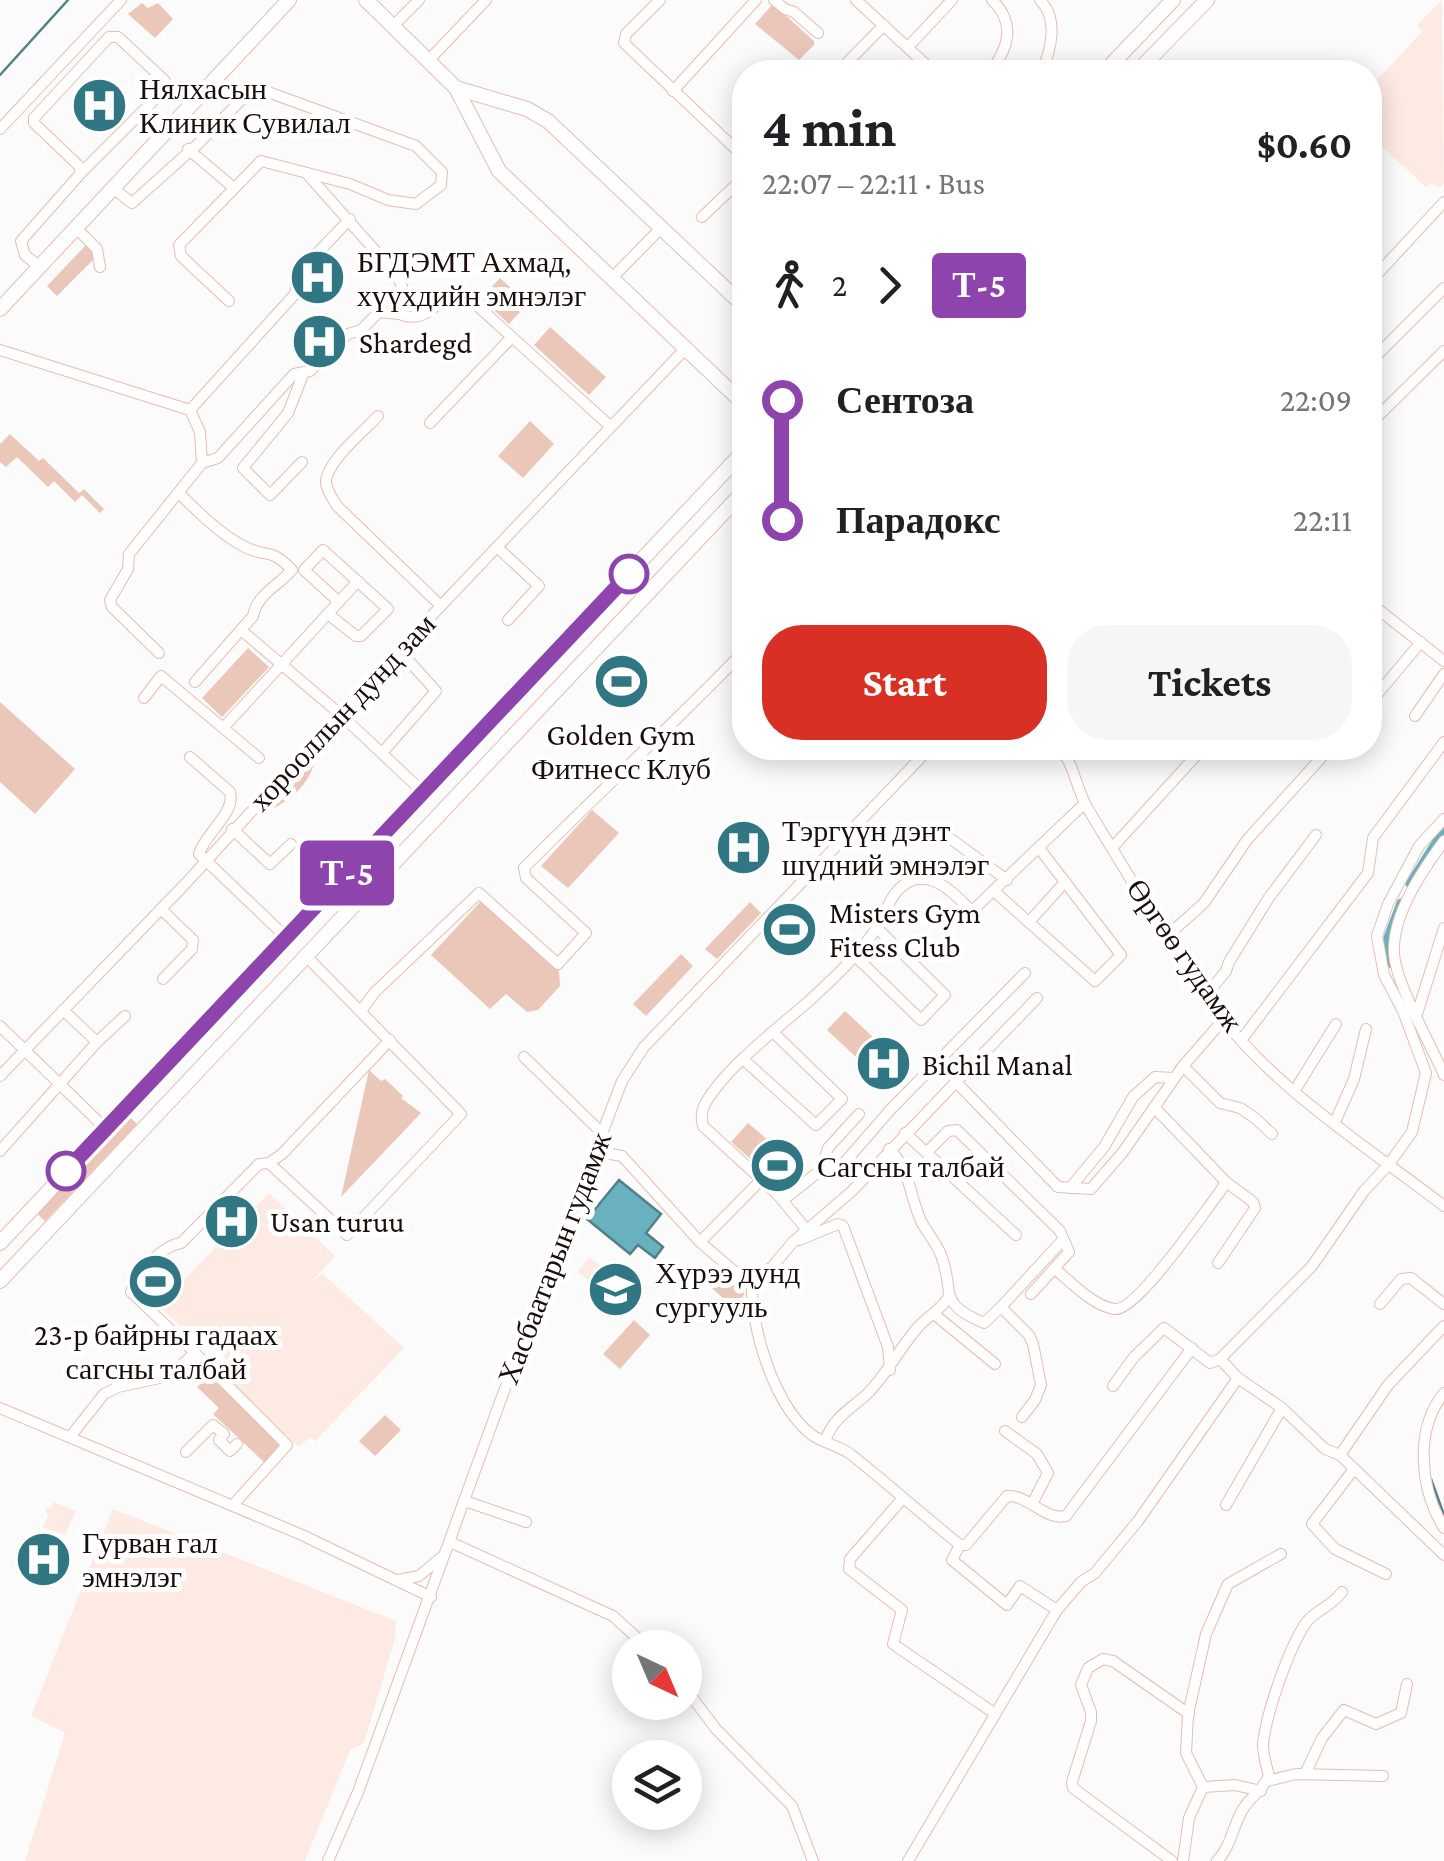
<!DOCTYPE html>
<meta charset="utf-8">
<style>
:root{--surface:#fff;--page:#f6f6f6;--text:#202124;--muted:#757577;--accent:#d93025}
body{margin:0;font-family:"Crimson Pro",serif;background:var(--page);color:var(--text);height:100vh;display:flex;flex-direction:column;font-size:38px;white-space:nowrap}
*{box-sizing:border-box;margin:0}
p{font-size:32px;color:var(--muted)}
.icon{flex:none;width:55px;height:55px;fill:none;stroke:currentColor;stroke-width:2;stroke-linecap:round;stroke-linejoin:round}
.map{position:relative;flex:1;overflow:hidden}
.panel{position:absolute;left:732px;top:60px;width:650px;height:700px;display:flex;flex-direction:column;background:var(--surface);border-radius:40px;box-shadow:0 5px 25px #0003}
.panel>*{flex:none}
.badge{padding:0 20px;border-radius:8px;font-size:35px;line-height:65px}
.needle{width:65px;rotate:136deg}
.buttons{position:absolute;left:612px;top:1630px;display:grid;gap:20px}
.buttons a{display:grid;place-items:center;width:90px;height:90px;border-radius:50%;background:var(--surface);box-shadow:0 5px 25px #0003;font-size:50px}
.map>.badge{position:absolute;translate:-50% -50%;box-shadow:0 0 0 5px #fff}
.legs{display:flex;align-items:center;gap:15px;height:110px;padding:0 30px;font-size:32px}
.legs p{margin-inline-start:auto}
.summary{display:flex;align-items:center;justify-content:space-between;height:170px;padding:0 30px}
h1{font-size:55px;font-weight:700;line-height:75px}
.button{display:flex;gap:20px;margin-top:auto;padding:20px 30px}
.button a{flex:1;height:115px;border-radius:40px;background:var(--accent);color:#fff;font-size:40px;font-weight:700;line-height:115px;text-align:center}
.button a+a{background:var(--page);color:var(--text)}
ul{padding:0 30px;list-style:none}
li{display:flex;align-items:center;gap:35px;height:120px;font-size:38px}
li i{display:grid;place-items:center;width:15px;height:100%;margin:0 12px;background:currentColor}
li i::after{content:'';width:25px;height:25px;margin:-12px;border:8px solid;border-radius:50%;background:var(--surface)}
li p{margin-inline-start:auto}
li:first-child i{background:linear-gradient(#0000 50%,currentColor 0)}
li:last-child i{background:linear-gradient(currentColor 50%,#0000 0)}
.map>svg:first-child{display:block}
.built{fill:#fdeae3}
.green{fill:#ebc7ba}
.water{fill:#69b1bf;stroke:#528089;stroke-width:2.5}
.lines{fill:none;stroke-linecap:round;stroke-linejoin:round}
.stream{stroke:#528089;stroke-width:2.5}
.canal{stroke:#69b1bf;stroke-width:9}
.minor-casing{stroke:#e4beb1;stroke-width:12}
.major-casing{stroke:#e4beb1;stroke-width:16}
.minor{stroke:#fff;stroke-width:10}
.major{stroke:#fff;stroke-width:14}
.line-1-casing{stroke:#fff;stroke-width:22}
.line-1{stroke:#8e44ad;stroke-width:15}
.stop-1-dot{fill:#fff;stroke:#8e44ad;stroke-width:5}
.labels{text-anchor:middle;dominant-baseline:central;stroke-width:10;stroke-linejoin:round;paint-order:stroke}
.poi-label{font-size:30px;fill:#1b0e0a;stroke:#fff;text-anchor:start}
.street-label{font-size:30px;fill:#1b0e0a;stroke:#fff}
</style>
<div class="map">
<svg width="1444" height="1861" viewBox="0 0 1444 1861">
<rect width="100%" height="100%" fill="#fbfbfb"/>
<g class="built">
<polygon points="1442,0 1444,183 1439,188 1432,182 1426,187 1370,136 1370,87 1422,32 1417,25"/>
<polygon points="322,259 336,272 314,297 299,284"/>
<polygon points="269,1193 335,1256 301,1293 322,1273 404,1348 315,1441 310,1437 299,1447 224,1375 232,1364 199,1334 194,1338 158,1306"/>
<polygon points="589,1257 627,1286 615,1300 578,1272"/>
<polygon points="54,1502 76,1511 65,1535 43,1527 48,1516 45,1509 51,1508"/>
<polygon points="113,1509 396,1621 395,1639 364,1743 350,1750 305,1861 25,1861 65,1733 31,1716"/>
</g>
<g class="green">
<polygon points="142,3 148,8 158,3 173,19 155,38 128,14"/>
<polygon points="773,4 814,41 814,45 799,60 755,24"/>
<polygon points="87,244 95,252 95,258 57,296 47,286"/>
<polygon points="500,278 516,293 510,302 520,312 509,324 481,298"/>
<polygon points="550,327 606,377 589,395 534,345"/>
<polygon points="530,421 554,444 523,478 498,456"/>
<polygon points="10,434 39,461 43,458 79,493 84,489 104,509 100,513 82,495 75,502 54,481 48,487 17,457 6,467 0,462 0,444"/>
<polygon points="248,648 269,667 222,717 202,698"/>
<polygon points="0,702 75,769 35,814 0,782"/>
<path d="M317,750C313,785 290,801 259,816L261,810Z"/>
<polygon points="592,810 619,833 568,888 541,866"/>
<polygon points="481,901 559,971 560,986 538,1010 527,1012 506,994 490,1009 431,955"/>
<polygon points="750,902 761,913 717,959 705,949"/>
<polygon points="681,954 693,966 646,1016 633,1004"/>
<polygon points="845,1011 875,1039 857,1058 827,1030"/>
<polygon points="369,1070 381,1081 385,1079 403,1096 401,1098 421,1113 341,1197"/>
<polygon points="129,1116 137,1124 45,1221 36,1213"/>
<polygon points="748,1123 770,1142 753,1161 731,1142"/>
<polygon points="773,1145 799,1170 783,1187 756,1162"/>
<polygon points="717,1267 745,1294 733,1307 704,1281"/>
<polygon points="634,1320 650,1335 620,1369 603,1354"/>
<polygon points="209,1376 279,1442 278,1449 265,1463 213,1414 219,1408 197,1387"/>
<polygon points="385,1415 401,1430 375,1456 359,1441"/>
</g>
<polygon class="water" points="619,1180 661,1214 646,1233 663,1247 655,1258 638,1245 630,1254 587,1219"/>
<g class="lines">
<g class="stream">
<polyline points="0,75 68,0"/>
<polyline points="1431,1479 1444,1515"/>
</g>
<g class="canal">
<polyline points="1410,884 1444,830"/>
<polyline points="1392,964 1386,943 1401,903"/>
</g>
<defs>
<g id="minor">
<polyline points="660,0 626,34 624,43 745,158"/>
<polyline points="774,0 785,9 794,12 818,33"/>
<polyline points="856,0 934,72"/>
<path d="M1040,0C1059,19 1051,49 1042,72"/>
<polyline points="393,26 419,0"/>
<polyline points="908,47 952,0"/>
<polyline points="428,61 486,0"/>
<polyline points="838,72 884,25"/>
<path d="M990,72C1009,48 1016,23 992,0"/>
<polyline points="673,91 756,0"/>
<polyline points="0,129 121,0"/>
<polyline points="188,149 234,188"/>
<path d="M308,175L395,273L402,286L399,314C422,324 437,305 454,290H460L610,426"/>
<polyline points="114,189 132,203 198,144 254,87 416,146 442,172 441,185 416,204 388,200 350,184 261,161 179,245 181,256 229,301"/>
<polyline points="702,217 745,176"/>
<polyline points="77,229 97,249 100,267"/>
<polyline points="40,267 25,255 21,241 81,173 167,87 165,81 118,37 109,37 34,118 34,123 79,166 81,173"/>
<polyline points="611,279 661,228"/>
<polyline points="1370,282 1444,202"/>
<polyline points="0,350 190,410 200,432 202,463 129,554 128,569 110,600 112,607 159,653"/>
<polyline points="1370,362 1444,288"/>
<polyline points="190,410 295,294 299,275 304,267 350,219"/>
<path d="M378,416C364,431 325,463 326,483C327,491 333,499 337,506L441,606"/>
<polyline points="430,423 512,337"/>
<polyline points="1370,424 1444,351"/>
<polyline points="302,462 270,495 243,468 288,413 304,372"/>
<polyline points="202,463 218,458 294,374 310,371 348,334 361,330 379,312 399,314"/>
<path d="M180,494C199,513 219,533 243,546C267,559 269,546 292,570C278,586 257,594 253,616L195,682"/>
<polyline points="497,547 539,586 508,620"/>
<polyline points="1370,603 1444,661"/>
<polyline points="328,614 356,636 361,636 388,609 323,550 304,570 339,602"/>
<polyline points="241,630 340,714 423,792"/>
<polyline points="144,698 161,676 259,758"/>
<polyline points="1370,703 1421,642"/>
<polyline points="1415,716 1444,674"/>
<polyline points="224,727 358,581"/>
<path d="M1060,748C1075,766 1076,789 1088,809C1131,880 1175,953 1224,1020C1276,1089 1374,1152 1444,1206"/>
<polyline points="382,753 436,691 399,650"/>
<path d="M190,757L230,792C236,813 205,833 199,854L287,938"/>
<polyline points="232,829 270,864 291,844"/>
<polyline points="951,839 1007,880"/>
<path d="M1444,841C1422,871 1392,915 1394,953C1395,982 1431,1045 1444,1075"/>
<polyline points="1112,848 1203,748"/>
<polyline points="995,892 1095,981 1121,955 1039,848"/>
<polyline points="161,909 193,940 192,949 163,979"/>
<polyline points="1029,922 1065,882"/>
<polyline points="1167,936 1204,903 1247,840 1330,748"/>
<polyline points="854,955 921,1020 945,995 877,928"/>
<polyline points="1208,993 1226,971 1229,962 1268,899 1316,835"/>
<polyline points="63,1010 97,1042 125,1016"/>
<path d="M361,1011L374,993L479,893L558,964L586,933L526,878L524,868C597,794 673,725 745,650"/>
<polyline points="1417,1014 1444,928"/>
<polyline points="0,1026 106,1129"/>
<polyline points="1242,1039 1368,873 1373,838 1444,742"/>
<polyline points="524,1057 601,1132"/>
<polyline points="744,1060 816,1125 842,1099 774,1033"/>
<polyline points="1183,1066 1220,1103 1240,1108 1255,1118 1272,1134"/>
<polyline points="0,1076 187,882 399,650 685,349"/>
<polyline points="956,1082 1037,998"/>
<polyline points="1295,1090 1336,1024"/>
<polyline points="1335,1122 1354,1079 1366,1029"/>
<polyline points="905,1133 1016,1235"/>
<path d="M889,1149C911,1170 909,1195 921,1221C927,1233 936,1242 941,1255C956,1293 935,1302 984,1323L1001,1307L1029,1335L1033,1344L1041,1385L1035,1400L1022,1417"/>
<polyline points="0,1151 97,1042"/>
<polyline points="594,1151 622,1156 700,1242 742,1278 752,1281"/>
<polyline points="928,1151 948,1131 957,1130 1060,1231 1069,1252 1031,1294"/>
<polyline points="269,1163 347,1235 461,1114 306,956"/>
<polyline points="821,1170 828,1148 859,1114"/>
<polyline points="1070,1188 1104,1147 1133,1097 1155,1077 1174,1078"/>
<polyline points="783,1200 821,1170 845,1162 891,1109 1025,973"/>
<path d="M807,1230L777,1194L703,1126C701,1118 701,1111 705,1104C726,1067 777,1029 809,1001C832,980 860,954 877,927C887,911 892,887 913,880C937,873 957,897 972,911L1084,804"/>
<polyline points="799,1240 838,1224 843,1226 888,1347 890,1370"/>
<polyline points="700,1242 762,1179"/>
<polyline points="1218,1263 1255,1208 1253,1202 1226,1182"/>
<path d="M1055,1269C1072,1283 1092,1305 1114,1309C1136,1313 1204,1212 1219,1193L1226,1182L1154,1107"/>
<path d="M752,1281C750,1327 774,1406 812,1435C825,1444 841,1446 853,1456C889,1485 924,1516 960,1545H966L1007,1496C1029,1495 1045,1521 1066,1516L1192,1348"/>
<polyline points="752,1281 772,1267 793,1242 852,1191 956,1082 1058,1187 1091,1189 1123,1152 1183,1066 1224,1019"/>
<polyline points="1380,1304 1401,1279 1411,1278 1444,1304"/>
<polyline points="1001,1307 1060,1243"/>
<polyline points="934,1314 995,1364"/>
<polyline points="195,1353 287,1445 233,1505"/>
<polyline points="1220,1359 1238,1378 1282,1408 1325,1449 1340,1455 1444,1555"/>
<polyline points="1113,1386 1134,1357 1164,1328 1210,1363 1220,1359 1312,1266 1364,1191 1389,1164 1412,1132 1426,1073 1403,1011 1384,975 1377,936 1388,904 1419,846 1444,819"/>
<path d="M1444,1393C1414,1430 1420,1489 1444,1528"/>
<polyline points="0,1408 302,1535 431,1597"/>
<polyline points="1005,1431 1037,1454 1048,1473 1032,1504"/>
<path d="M70,1437L104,1394L118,1387L169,1376L195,1353L131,1292C136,1273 162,1246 181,1243L259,1164L269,1163L282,1154L390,1040"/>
<path d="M825,1441C834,1417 848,1411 866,1395C888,1374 900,1346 920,1325C930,1315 940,1310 948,1298"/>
<polyline points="186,1452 213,1425 224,1434 219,1440 230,1451 237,1444"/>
<polyline points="1340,1455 1388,1385 1444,1326"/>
<polyline points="1354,1469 1312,1524 1335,1549 1386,1574"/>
<polyline points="903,1498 850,1559 849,1569 902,1610 893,1644 994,1713"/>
<polyline points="465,1501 526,1522"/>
<polyline points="1226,1505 1282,1408"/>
<polyline points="450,1542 613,1616 648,1648"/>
<polyline points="960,1545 952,1560 1007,1605 1020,1586 1057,1610"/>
<polyline points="398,1580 419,1576 443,1556"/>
<polyline points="685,1688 716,1729 792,1806 813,1861"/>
<polyline points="1305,1774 1322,1738 1344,1710 1376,1724 1401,1713 1407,1684"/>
<polyline points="1267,1781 1296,1774 1383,1776"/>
<polyline points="1203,1787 1235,1785 1261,1791"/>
<polyline points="328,1861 358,1792 500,1402 622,1081 644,1047 930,748"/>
<polyline points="908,1861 1057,1610 1081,1582 1095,1573 1138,1521 1238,1378"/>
<polyline points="1172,1861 1073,1788 1072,1782 1091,1721 1091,1712 1081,1685 1088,1668 1103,1659 1113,1661 1189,1714"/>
<polyline points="1183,1861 1189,1818 1203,1787 1186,1753 1188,1715 1206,1634 1228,1584 1281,1554"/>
<path d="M1217,1861C1231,1847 1233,1825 1243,1809C1251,1796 1263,1790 1269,1776C1266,1765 1263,1755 1263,1744C1266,1714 1289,1647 1306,1623C1315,1610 1330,1608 1342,1592"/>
</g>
<g id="major">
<polyline points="366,0 456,88 499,171 745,405"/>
<polyline points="1104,72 1173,0"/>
<polyline points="1137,72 1207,0"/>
<polyline points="456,88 527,109 548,121 745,307"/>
<polyline points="0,309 289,0"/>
<polyline points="0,1243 745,450"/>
<polyline points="0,1281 745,490"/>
</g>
</defs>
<use href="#minor" class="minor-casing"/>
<use href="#major" class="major-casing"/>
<use href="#minor" class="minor"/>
<use href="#major" class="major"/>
</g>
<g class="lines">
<defs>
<polyline id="line-1" points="66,1171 629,574"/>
</defs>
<use href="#line-1" class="line-1-casing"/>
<use href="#line-1" class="line-1"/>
</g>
<defs>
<symbol id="hospital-disc" viewBox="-11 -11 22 22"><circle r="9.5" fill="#307783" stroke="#fff"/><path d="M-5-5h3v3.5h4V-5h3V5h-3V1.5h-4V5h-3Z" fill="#fff"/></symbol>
<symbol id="stadium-disc" viewBox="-11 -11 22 22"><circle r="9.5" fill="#307783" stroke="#fff"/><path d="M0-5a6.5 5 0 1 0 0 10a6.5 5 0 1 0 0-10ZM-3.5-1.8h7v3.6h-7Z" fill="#fff"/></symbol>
<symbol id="university-disc" viewBox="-11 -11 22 22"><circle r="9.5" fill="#307783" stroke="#fff"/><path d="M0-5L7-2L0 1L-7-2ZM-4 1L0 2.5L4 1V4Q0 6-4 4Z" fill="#fff"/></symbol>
</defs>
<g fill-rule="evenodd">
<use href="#hospital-disc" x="68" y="74" width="63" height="63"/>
<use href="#hospital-disc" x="286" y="246" width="63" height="63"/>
<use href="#hospital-disc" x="288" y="310" width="63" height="63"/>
<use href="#stadium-disc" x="590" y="650" width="63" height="63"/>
<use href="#hospital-disc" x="712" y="816" width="63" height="63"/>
<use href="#stadium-disc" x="758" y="898" width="63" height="63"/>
<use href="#hospital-disc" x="852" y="1032" width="63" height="63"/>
<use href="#stadium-disc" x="746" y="1134" width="63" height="63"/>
<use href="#hospital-disc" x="200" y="1190" width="63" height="63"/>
<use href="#stadium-disc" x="124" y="1250" width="63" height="63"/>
<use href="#university-disc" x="584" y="1258" width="63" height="63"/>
<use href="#hospital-disc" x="12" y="1528" width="63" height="63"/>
</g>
<g class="stop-1-dot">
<circle cx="629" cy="574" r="18"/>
<circle cx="66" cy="1171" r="18"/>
</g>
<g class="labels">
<g class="poi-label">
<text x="139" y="88">Нялхасын<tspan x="139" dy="34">Клиник Сувилал</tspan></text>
<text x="357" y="261">БГДЭМТ Ахмад,<tspan x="357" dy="34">хүүхдийн эмнэлэг</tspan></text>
<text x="359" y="342">Shardegd</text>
<text x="621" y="734" text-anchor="middle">Golden Gym<tspan x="621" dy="34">Фитнесс Клуб</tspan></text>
<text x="782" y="830">Тэргүүн дэнт<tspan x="782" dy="34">шүдний эмнэлэг</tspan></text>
<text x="829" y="912">Misters Gym<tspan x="829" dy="34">Fitess Club</tspan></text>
<text x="922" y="1064">Bichil Manal</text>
<text x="817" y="1166">Сагсны талбай</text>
<text x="270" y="1221">Usan turuu</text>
<text x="655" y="1272">Хүрээ дунд<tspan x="655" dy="34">сургууль</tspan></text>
<text x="156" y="1334" text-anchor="middle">23-р байрны гадаах<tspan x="156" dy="34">сагсны талбай</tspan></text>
<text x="82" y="1542">Гурван гал<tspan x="82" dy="34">эмнэлэг</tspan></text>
</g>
<g class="street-label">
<text transform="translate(342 712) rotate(-47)">хорооллын дунд зам</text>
<text transform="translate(1185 955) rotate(55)">Өргөө гудамж</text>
<text transform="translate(554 1258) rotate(-69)">Хасбаатарын гудамж</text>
</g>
</g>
</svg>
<div class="buttons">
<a><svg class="needle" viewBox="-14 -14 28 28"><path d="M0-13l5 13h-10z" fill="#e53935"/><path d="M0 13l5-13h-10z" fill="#757577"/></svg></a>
<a><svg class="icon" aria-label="layers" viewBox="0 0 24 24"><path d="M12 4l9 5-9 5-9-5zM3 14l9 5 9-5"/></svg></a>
</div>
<b class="badge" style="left:347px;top:873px;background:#8e44ad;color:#fff">Т-5</b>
<section class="panel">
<div class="summary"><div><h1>4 min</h1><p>22:07 – 22:11 · Bus</p></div><b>$0.60</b></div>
<div class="legs"><svg class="icon" aria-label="walk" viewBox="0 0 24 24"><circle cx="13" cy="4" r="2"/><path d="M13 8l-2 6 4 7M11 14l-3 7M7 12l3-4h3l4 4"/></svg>2<svg class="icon" aria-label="forward" viewBox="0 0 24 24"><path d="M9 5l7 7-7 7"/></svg><b class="badge" style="background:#8e44ad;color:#fff">Т-5</b></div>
<ul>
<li><i style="color:#8e44ad"></i><b>Сентоза</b><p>22:09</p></li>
<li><i style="color:#8e44ad"></i><b>Парадокс</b><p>22:11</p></li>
</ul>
<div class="button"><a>Start</a><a>Tickets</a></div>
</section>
</div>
